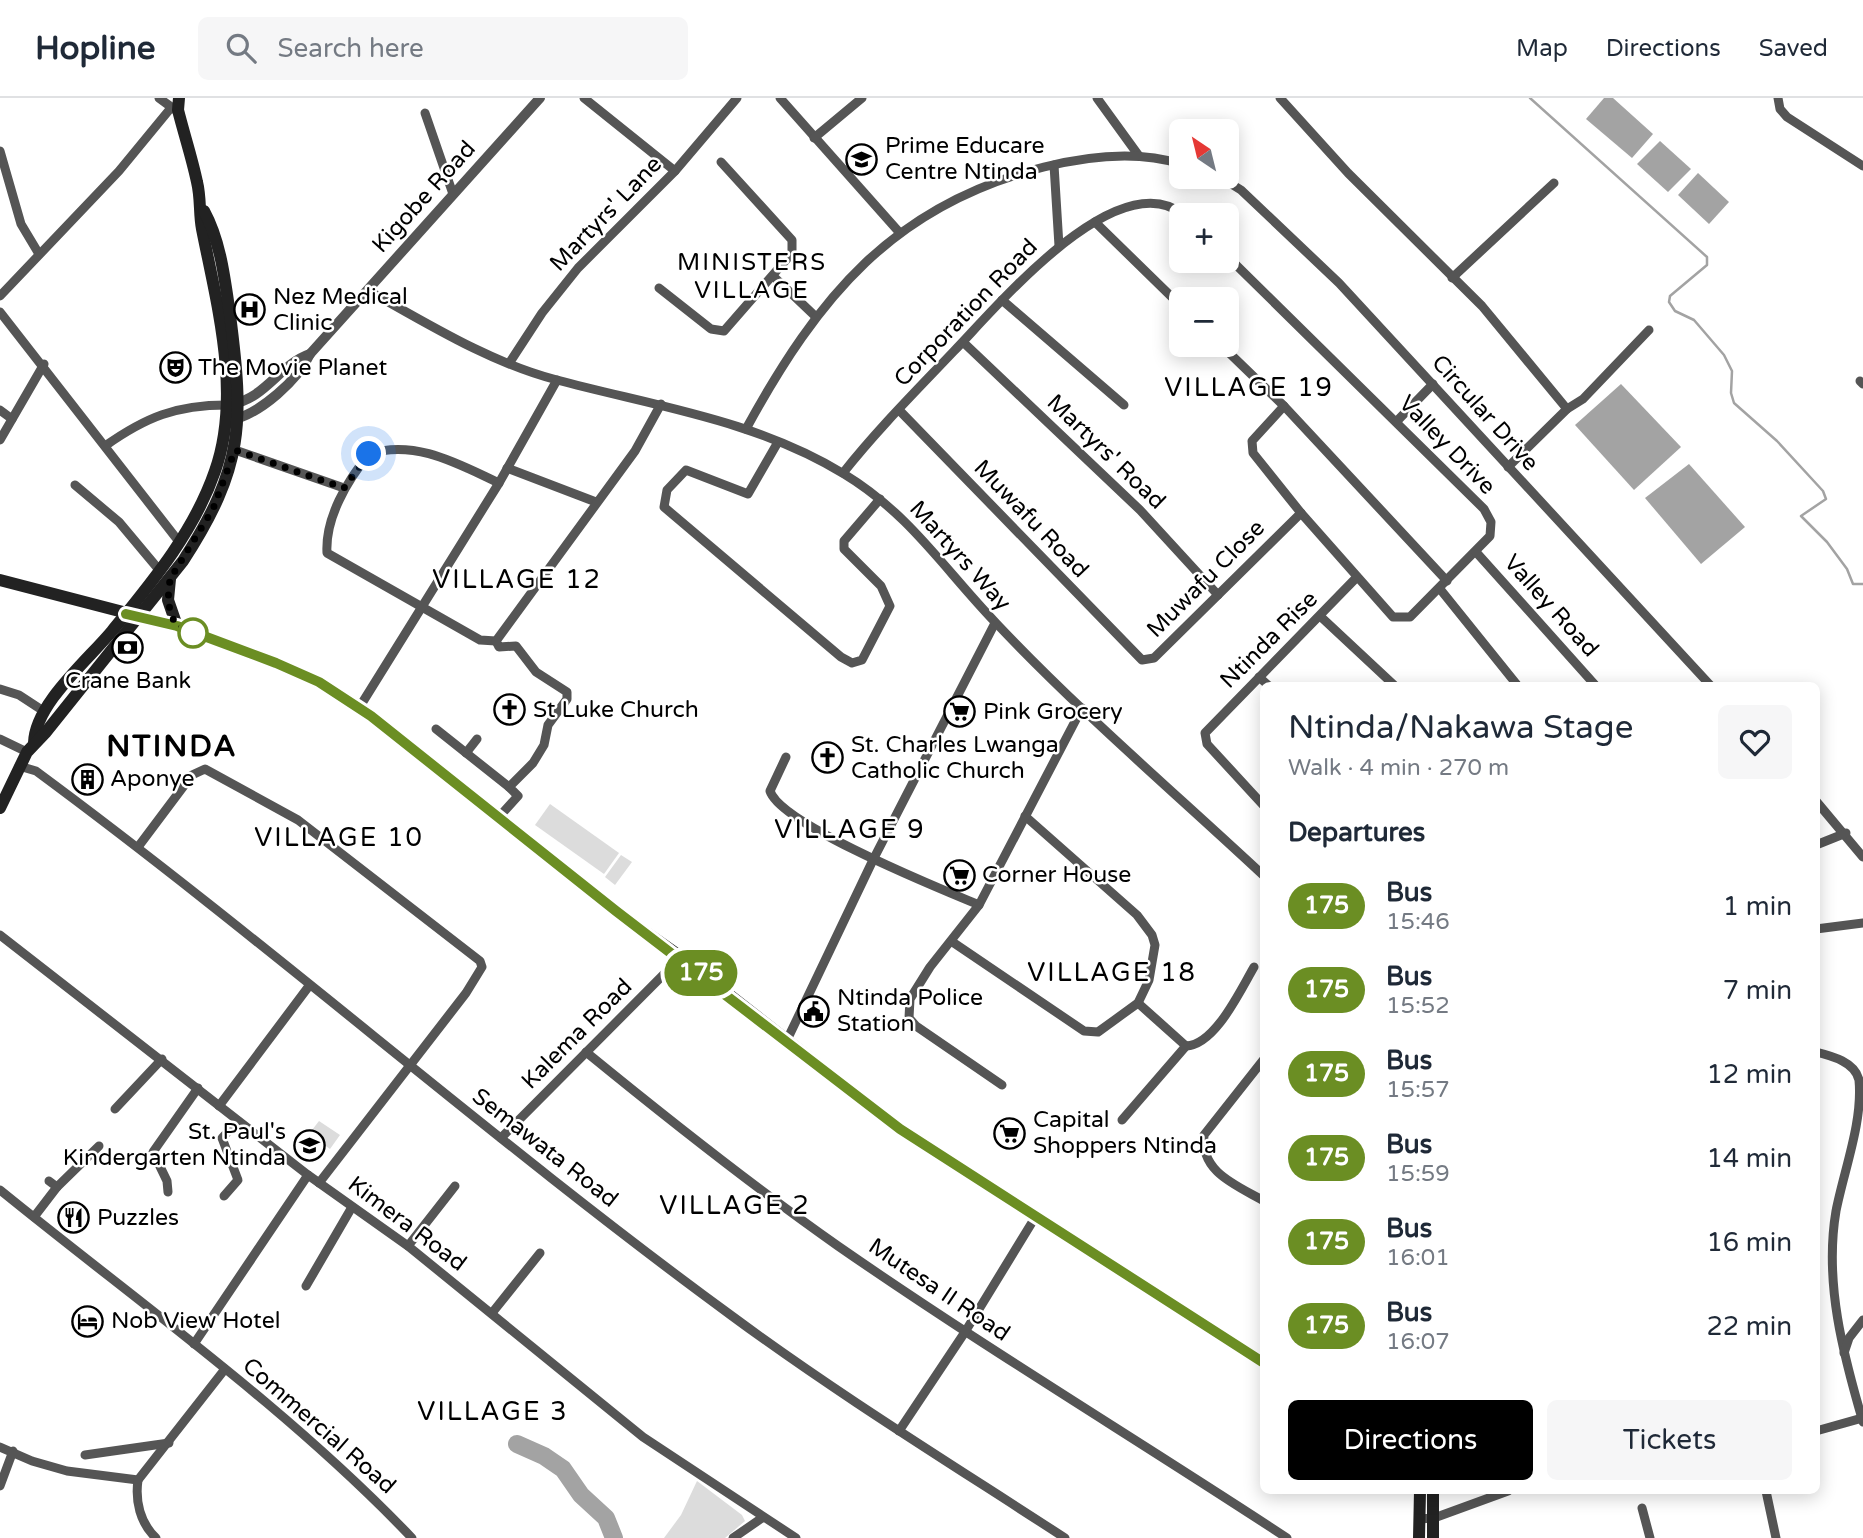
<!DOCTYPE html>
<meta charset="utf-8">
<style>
:root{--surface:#fff;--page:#f6f6f7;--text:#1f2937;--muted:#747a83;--line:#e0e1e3;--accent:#000}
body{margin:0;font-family:"Varela Round",sans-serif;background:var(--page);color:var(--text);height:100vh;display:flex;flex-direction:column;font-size:26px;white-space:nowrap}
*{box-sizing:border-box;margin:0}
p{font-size:23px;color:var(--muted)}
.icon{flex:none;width:38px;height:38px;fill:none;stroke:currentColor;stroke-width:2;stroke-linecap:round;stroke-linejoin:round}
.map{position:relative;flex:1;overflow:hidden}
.details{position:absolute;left:1260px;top:584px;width:560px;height:812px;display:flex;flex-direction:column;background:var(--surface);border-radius:10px;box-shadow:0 4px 18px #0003}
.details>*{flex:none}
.badge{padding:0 14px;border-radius:23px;font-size:24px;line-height:46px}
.needle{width:46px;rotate:325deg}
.tools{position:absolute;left:1169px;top:21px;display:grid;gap:14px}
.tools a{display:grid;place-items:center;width:70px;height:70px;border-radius:10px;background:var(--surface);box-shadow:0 4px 18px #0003;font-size:35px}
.you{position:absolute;width:35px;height:35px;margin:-18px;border:5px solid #fff;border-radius:50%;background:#1a73e8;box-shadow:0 0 0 10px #1a73e833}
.map>.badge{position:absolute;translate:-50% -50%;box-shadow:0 0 0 4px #fff}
h2{padding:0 28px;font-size:26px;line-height:63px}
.round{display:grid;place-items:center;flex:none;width:74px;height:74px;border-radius:10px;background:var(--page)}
.summary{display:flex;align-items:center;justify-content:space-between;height:119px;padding:0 28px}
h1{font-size:33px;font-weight:600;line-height:52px}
.primary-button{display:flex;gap:14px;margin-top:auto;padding:14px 28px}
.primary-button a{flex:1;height:80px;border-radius:10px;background:var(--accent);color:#fff;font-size:28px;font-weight:600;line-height:80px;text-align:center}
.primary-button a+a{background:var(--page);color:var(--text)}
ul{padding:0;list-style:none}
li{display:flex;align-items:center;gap:21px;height:84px;padding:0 28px}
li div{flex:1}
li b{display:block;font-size:26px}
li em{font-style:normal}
li .badge{min-width:77px;font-weight:700;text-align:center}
header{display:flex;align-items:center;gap:42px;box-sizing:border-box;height:98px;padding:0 35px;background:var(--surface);border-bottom:2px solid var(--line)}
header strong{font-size:33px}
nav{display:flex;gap:38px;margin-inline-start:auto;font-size:24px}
.search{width:490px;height:63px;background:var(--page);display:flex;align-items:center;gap:18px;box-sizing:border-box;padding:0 24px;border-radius:10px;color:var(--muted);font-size:26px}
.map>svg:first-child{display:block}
.green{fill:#dcdcdc}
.water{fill:#a3a3a3}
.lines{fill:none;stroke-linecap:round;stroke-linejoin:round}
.stream{stroke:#a3a3a3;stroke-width:2.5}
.river{stroke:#a3a3a3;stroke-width:18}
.minor{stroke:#555;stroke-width:9}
.tertiary{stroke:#555;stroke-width:10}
.secondary{stroke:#222;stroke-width:12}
.line-casing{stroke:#fff;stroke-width:16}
.line{stroke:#6b8e23;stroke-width:10}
.walk{stroke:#000;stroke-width:7;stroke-dasharray:0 12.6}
.stop-dot{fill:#fff;stroke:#6b8e23;stroke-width:3.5}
.labels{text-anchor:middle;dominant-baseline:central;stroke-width:5;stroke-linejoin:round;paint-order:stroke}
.poi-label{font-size:23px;fill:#000;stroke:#fff;text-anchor:start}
.street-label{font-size:23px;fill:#000;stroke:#fff}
.neighbourhood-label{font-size:24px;letter-spacing:2px;fill:#000;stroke:#fff}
.quarter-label{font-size:26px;letter-spacing:2px;fill:#000;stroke:#fff}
.district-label{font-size:30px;font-weight:bold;letter-spacing:2px;fill:#000;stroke:#fff}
</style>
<header>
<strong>Hopline</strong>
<div class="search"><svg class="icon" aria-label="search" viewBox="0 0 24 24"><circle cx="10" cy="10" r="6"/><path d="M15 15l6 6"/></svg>Search here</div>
<nav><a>Map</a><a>Directions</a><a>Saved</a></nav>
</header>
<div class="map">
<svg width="1863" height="1440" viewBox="0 0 1863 1440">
<rect width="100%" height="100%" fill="#fff"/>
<g class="green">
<polygon points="550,706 619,755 604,776 535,727"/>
<polygon points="621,757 632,764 615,787 605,779"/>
<polygon points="319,1023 340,1037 330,1051 309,1036"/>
<polygon points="697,1383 742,1417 745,1423 725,1440 664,1440 681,1417"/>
</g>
<g class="water">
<polygon points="1604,0 1613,0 1653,36 1632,60 1586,21"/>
<polygon points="1660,43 1691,71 1668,94 1637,66"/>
<polygon points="1698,75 1729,104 1709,126 1678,97"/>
<polygon points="1621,286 1681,349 1634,392 1575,327"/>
<polygon points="1689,366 1745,429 1701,466 1645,400"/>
</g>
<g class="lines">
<polyline class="stream" points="1530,0 1707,159 1707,167 1670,198 1669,204 1675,213 1694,222 1724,257 1732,273 1731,295 1734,305 1777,343 1823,393 1826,401 1801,418 1827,444 1847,471 1853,486 1863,486"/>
<polyline class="river" points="517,1346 544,1358 563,1371 581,1397 606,1420 614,1440"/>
<g class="minor">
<polyline points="159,0 174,11"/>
<polyline points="584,0 675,73"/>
<polyline points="780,0 899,134"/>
<polyline points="1097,0 1139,58"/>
<polyline points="1280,0 1348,75 1482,208 1567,311 1508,369"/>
<polyline points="1778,0 1780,11 1787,19 1863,68"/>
<polyline points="425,15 453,96"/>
<polyline points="814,40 862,0"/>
<polyline points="0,53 21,126 39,156"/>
<polyline points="1054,67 1059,148"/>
<polyline points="1220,79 1241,92 1339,185 1711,588"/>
<polyline points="1095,124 1181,208"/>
<polyline points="1227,158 1484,411 1491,424 1490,438 1410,519 1393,519 1301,415 1253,355 1252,343 1284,308"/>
<polyline points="773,178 815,218"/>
<polyline points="1452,180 1554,85"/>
<polyline points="659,190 711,231 724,233 792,155 792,142 721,64"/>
<path d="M369,193C428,226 491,265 557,282C654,308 756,322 844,376C910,416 944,471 996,525C1080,614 1174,694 1264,778"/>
<polyline points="0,198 119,73 170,11"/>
<polyline points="1002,202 1124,307"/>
<polyline points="0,214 180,445"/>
<polyline points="963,244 1140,412 1218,497"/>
<polyline points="1221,247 1284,308 1447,483"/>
<polyline points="510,264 542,215 578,170 675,73 737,0"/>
<polyline points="1860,283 1863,286"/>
<polyline points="1567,311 1583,301 1649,232"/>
<polyline points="0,312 12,321"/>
<polyline points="899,312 1142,562 1154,560 1301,415"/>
<polyline points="1397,323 1433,286"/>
<path d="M746,331C818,199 893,107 1044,69C1088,58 1137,52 1181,66"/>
<polyline points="0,342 44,266"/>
<polyline points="778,344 748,396 686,372 667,392 664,409 841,559 852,565 862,562 890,508 881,488 844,451 844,443 880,401"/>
<path d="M105,348C146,319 176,307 227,307"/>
<polyline points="235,352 344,390"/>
<polyline points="507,370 596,404"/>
<path d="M843,375C877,332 916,293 954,253C995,211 1117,63 1184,117"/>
<path d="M499,385C458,366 415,341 369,356C347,383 325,420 327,455L480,542L496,543L635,353L661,306"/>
<polyline points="75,387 119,424 160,473"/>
<polyline points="1476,454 1596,588"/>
<polyline points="1440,491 1518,588"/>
<polyline points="1320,518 1395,588"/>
<polyline points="496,543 499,549 516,548 536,574 567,594 567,601 548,627 544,647 533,665 509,689 518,698 498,720"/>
<polyline points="1259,579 1269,588"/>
<polyline points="0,591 19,597 45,614"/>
<polyline points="359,610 499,385 557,282"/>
<polyline points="436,631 509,689"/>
<polyline points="0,641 27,654"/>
<polyline points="466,655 477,641"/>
<path d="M786,659L770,693C781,727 941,791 979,807"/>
<path d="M19,668L36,673C273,848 494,1044 732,1218C839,1297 953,1367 1065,1440"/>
<polyline points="1816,703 1863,759"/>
<polyline points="1264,708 1207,646 1205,635 1357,479"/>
<polyline points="1816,747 1846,735"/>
<polyline points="138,749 192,677 205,671 298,722 480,863 482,869 466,895 319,1085"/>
<polyline points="1816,831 1863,825"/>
<polyline points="0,837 308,1077 408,1148 643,1339 796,1440"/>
<polyline points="951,843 1084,933 1098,934 1138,905 1149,882 1155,847 1152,837 1137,817 1025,718"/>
<path d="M1138,905L1186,948C1215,947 1240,893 1254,869"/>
<polyline points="787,942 873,762 995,525"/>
<path d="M586,954C668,1021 751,1087 838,1148C985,1250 1138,1342 1287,1440"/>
<path d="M1816,954C1832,958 1855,964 1859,982C1863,1024 1844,1072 1836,1113C1824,1184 1843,1256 1863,1324"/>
<path d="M1264,961L1204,1037C1200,1074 1236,1087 1264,1103"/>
<polyline points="1002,987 916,928 909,920 910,901 930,869 979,807 1082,610"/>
<polyline points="219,1008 309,888"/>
<polyline points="115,1011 162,961"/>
<polyline points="1122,1022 1186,948"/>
<polyline points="501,1040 681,859"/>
<polyline points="57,1089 99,1048"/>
<path d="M0,1092C139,1205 288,1310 412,1440"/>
<polyline points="168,1094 167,1083 153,1054 198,990"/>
<polyline points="224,1098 238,1082 222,1040 238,1023"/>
<polyline points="34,1119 57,1089 49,1083"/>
<polyline points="408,1148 455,1088"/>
<polyline points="306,1188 352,1109"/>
<polyline points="492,1215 540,1155"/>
<polyline points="194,1246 308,1077"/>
<polyline points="1844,1255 1849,1240 1863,1222"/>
<polyline points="899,1333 965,1234 1036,1118"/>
<polyline points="1816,1333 1862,1320"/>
<polyline points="0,1349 32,1363 67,1373 138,1382 225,1271"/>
<polyline points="85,1357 169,1345"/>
<path d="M138,1382C135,1403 140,1425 156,1440"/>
<polyline points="0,1388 13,1353"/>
<polyline points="1766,1393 1776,1440"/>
<polyline points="1642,1410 1650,1440"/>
<polyline points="1419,1421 1434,1420 1508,1393"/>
<polyline points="733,1440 762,1420"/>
</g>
<g class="tertiary">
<path d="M232,306C266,300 279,267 310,256"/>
<path d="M232,322C261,315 298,282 310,256L540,0"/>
</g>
<g class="secondary">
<polyline points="170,481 168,502 177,528"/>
<polyline points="0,482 177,528 276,565 319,584 371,618 631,824 681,859 900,1031 1264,1265"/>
<path d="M34,645C35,606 88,562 112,533C152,484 194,434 215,373C242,297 217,207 202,131C199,116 201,100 197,84C192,60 184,36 178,12L179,0"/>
<path d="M0,710L27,654L46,634L183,463C244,369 244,325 230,217C225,183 221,144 204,113"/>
<polyline points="1419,1440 1420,1393"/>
<polyline points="1433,1440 1433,1393"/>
</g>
</g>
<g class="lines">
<defs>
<polyline id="line" points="126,516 177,528 276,565 319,584 371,618 616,813 900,1031 1264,1265"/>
</defs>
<use href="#line" class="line-casing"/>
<use href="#line" class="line"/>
<polyline class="walk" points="193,535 177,528 171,517 168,502 170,481 213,411 235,352 344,390 369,356"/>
</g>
<defs>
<symbol id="school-ring" viewBox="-11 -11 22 22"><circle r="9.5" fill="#fff" stroke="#000" stroke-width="1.5"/><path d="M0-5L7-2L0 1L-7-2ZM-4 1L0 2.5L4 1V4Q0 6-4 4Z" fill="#000"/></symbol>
<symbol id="hospital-ring" viewBox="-11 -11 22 22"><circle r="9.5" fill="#fff" stroke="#000" stroke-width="1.5"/><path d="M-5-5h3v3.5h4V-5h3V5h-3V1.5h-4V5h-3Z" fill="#000"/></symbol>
<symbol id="theatre-ring" viewBox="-11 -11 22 22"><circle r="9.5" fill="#fff" stroke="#000" stroke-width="1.5"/><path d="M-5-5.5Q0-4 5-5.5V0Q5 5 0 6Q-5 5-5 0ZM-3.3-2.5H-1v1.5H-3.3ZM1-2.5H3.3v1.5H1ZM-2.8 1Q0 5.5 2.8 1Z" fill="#000"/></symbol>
<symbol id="bank-ring" viewBox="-11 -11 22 22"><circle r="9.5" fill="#fff" stroke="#000" stroke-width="1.5"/><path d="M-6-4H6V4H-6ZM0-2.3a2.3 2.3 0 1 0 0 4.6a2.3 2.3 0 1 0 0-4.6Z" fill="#000"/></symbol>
<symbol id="church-ring" viewBox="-11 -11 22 22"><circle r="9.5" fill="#fff" stroke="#000" stroke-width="1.5"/><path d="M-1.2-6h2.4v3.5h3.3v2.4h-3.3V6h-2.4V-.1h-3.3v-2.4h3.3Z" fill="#000"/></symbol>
<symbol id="supermarket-ring" viewBox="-11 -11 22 22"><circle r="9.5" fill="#fff" stroke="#000" stroke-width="1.5"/><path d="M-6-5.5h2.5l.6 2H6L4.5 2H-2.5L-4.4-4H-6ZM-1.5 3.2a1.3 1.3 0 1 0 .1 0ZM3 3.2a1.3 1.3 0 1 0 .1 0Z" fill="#000"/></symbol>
<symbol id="building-ring" viewBox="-11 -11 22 22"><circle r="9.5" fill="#fff" stroke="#000" stroke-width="1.5"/><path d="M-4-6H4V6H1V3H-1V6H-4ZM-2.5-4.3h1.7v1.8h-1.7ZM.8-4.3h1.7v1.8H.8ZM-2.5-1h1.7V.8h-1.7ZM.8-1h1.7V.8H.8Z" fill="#000"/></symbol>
<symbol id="civic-ring" viewBox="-11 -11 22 22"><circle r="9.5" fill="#fff" stroke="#000" stroke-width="1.5"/><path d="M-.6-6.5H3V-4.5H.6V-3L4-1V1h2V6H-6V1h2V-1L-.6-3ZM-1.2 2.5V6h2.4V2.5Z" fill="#000"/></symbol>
<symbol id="restaurant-ring" viewBox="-11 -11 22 22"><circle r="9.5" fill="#fff" stroke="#000" stroke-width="1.5"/><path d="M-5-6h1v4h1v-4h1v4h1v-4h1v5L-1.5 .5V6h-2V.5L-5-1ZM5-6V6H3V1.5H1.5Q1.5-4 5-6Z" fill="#000"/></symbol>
<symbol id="hotel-ring" viewBox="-11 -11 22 22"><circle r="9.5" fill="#fff" stroke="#000" stroke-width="1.5"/><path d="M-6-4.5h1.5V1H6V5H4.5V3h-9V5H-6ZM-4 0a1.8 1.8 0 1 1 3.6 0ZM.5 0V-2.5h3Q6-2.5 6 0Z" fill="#000"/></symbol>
</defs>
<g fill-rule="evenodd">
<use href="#school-ring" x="844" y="44" width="35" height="35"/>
<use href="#hospital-ring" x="232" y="194" width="35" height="35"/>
<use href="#theatre-ring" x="158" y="252" width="35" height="35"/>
<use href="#bank-ring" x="110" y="532" width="35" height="35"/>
<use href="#church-ring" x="492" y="594" width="35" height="35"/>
<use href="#supermarket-ring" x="942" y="596" width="35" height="35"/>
<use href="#church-ring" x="810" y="642" width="35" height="35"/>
<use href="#building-ring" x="70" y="664" width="35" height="35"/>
<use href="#supermarket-ring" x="942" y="760" width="35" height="35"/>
<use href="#civic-ring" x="796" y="896" width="35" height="35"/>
<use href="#supermarket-ring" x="992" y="1018" width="35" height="35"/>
<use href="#school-ring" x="292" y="1030" width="35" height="35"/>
<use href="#restaurant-ring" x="56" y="1102" width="35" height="35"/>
<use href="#hotel-ring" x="70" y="1206" width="35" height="35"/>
</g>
<circle class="stop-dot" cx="193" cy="535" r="14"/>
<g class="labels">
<g class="poi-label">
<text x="885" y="48">Prime Educare<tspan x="885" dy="26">Centre Ntinda</tspan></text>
<text x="273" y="199">Nez Medical<tspan x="273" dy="26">Clinic</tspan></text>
<text x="198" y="270">The Movie Planet</text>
<text x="128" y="583" text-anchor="middle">Crane Bank</text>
<text x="533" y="612">St Luke Church</text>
<text x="983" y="614">Pink Grocery</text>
<text x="851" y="647">St. Charles Lwanga<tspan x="851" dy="26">Catholic Church</tspan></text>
<text x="110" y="681">Aponye</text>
<text x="982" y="777">Corner House</text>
<text x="837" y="900">Ntinda Police<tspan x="837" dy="26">Station</tspan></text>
<text x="1033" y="1022">Capital<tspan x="1033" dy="26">Shoppers Ntinda</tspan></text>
<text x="286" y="1034" text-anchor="end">St. Paul's<tspan x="286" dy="26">Kindergarten Ntinda</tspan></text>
<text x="97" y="1120">Puzzles</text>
<text x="111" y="1223">Nob View Hotel</text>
</g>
<g class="street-label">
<text transform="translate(424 99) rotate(-48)">Kigobe Road</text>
<text transform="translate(606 116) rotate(-46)">Martyrs' Lane</text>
<text transform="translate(966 215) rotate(-46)">Corporation Road</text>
<text transform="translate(1485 315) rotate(48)">Circular Drive</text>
<text transform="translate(1447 347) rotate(46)">Valley Drive</text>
<text transform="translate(1106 354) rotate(44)">Martyrs' Road</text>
<text transform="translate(1031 421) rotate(46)">Muwafu Road</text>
<text transform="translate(960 458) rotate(48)">Martyrs Way</text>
<text transform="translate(1206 481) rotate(-45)">Muwafu Close</text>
<text transform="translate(1551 508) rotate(48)">Valley Road</text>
<text transform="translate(1269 542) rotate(-45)">Ntinda Rise</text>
<text transform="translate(577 936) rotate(-45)">Kalema Road</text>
<text transform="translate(545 1050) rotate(38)">Semawata Road</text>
<text transform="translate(407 1126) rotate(37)">Kimera Road</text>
<text transform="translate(939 1192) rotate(34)">Mutesa II Road</text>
<text transform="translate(319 1328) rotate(41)">Commercial Road</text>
</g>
<g class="neighbourhood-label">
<text x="752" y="164">MINISTERS<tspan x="752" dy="28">VILLAGE</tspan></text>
</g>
<g class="quarter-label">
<text x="1249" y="289">VILLAGE 19</text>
<text x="517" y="481">VILLAGE 12</text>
<text x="850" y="731">VILLAGE 9</text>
<text x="339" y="739">VILLAGE 10</text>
<text x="1112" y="874">VILLAGE 18</text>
<text x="735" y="1107">VILLAGE 2</text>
<text x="493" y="1313">VILLAGE 3</text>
</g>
<g class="district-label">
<text x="172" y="648">NTINDA</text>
</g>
</g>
</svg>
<div class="tools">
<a><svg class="needle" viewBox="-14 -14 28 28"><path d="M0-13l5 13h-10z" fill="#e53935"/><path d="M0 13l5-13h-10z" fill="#747a83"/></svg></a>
<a>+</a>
<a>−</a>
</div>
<div class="you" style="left:369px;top:356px"></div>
<b class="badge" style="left:701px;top:875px;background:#6b8e23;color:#fff">175</b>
<section class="details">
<div class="summary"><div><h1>Ntinda/Nakawa Stage</h1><p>Walk · 4 min · 270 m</p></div><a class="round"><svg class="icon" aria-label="heart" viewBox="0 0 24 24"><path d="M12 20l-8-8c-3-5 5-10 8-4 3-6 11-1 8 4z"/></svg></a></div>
<h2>Departures</h2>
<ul>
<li><span class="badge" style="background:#6b8e23;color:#fff">175</span><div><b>Bus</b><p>15:46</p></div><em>1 min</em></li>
<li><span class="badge" style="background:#6b8e23;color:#fff">175</span><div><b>Bus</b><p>15:52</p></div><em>7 min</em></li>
<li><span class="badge" style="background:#6b8e23;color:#fff">175</span><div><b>Bus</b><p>15:57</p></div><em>12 min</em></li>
<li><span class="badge" style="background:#6b8e23;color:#fff">175</span><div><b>Bus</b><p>15:59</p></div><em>14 min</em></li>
<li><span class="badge" style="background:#6b8e23;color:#fff">175</span><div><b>Bus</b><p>16:01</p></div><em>16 min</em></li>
<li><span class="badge" style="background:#6b8e23;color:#fff">175</span><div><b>Bus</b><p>16:07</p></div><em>22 min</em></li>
</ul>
<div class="primary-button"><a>Directions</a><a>Tickets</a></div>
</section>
</div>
